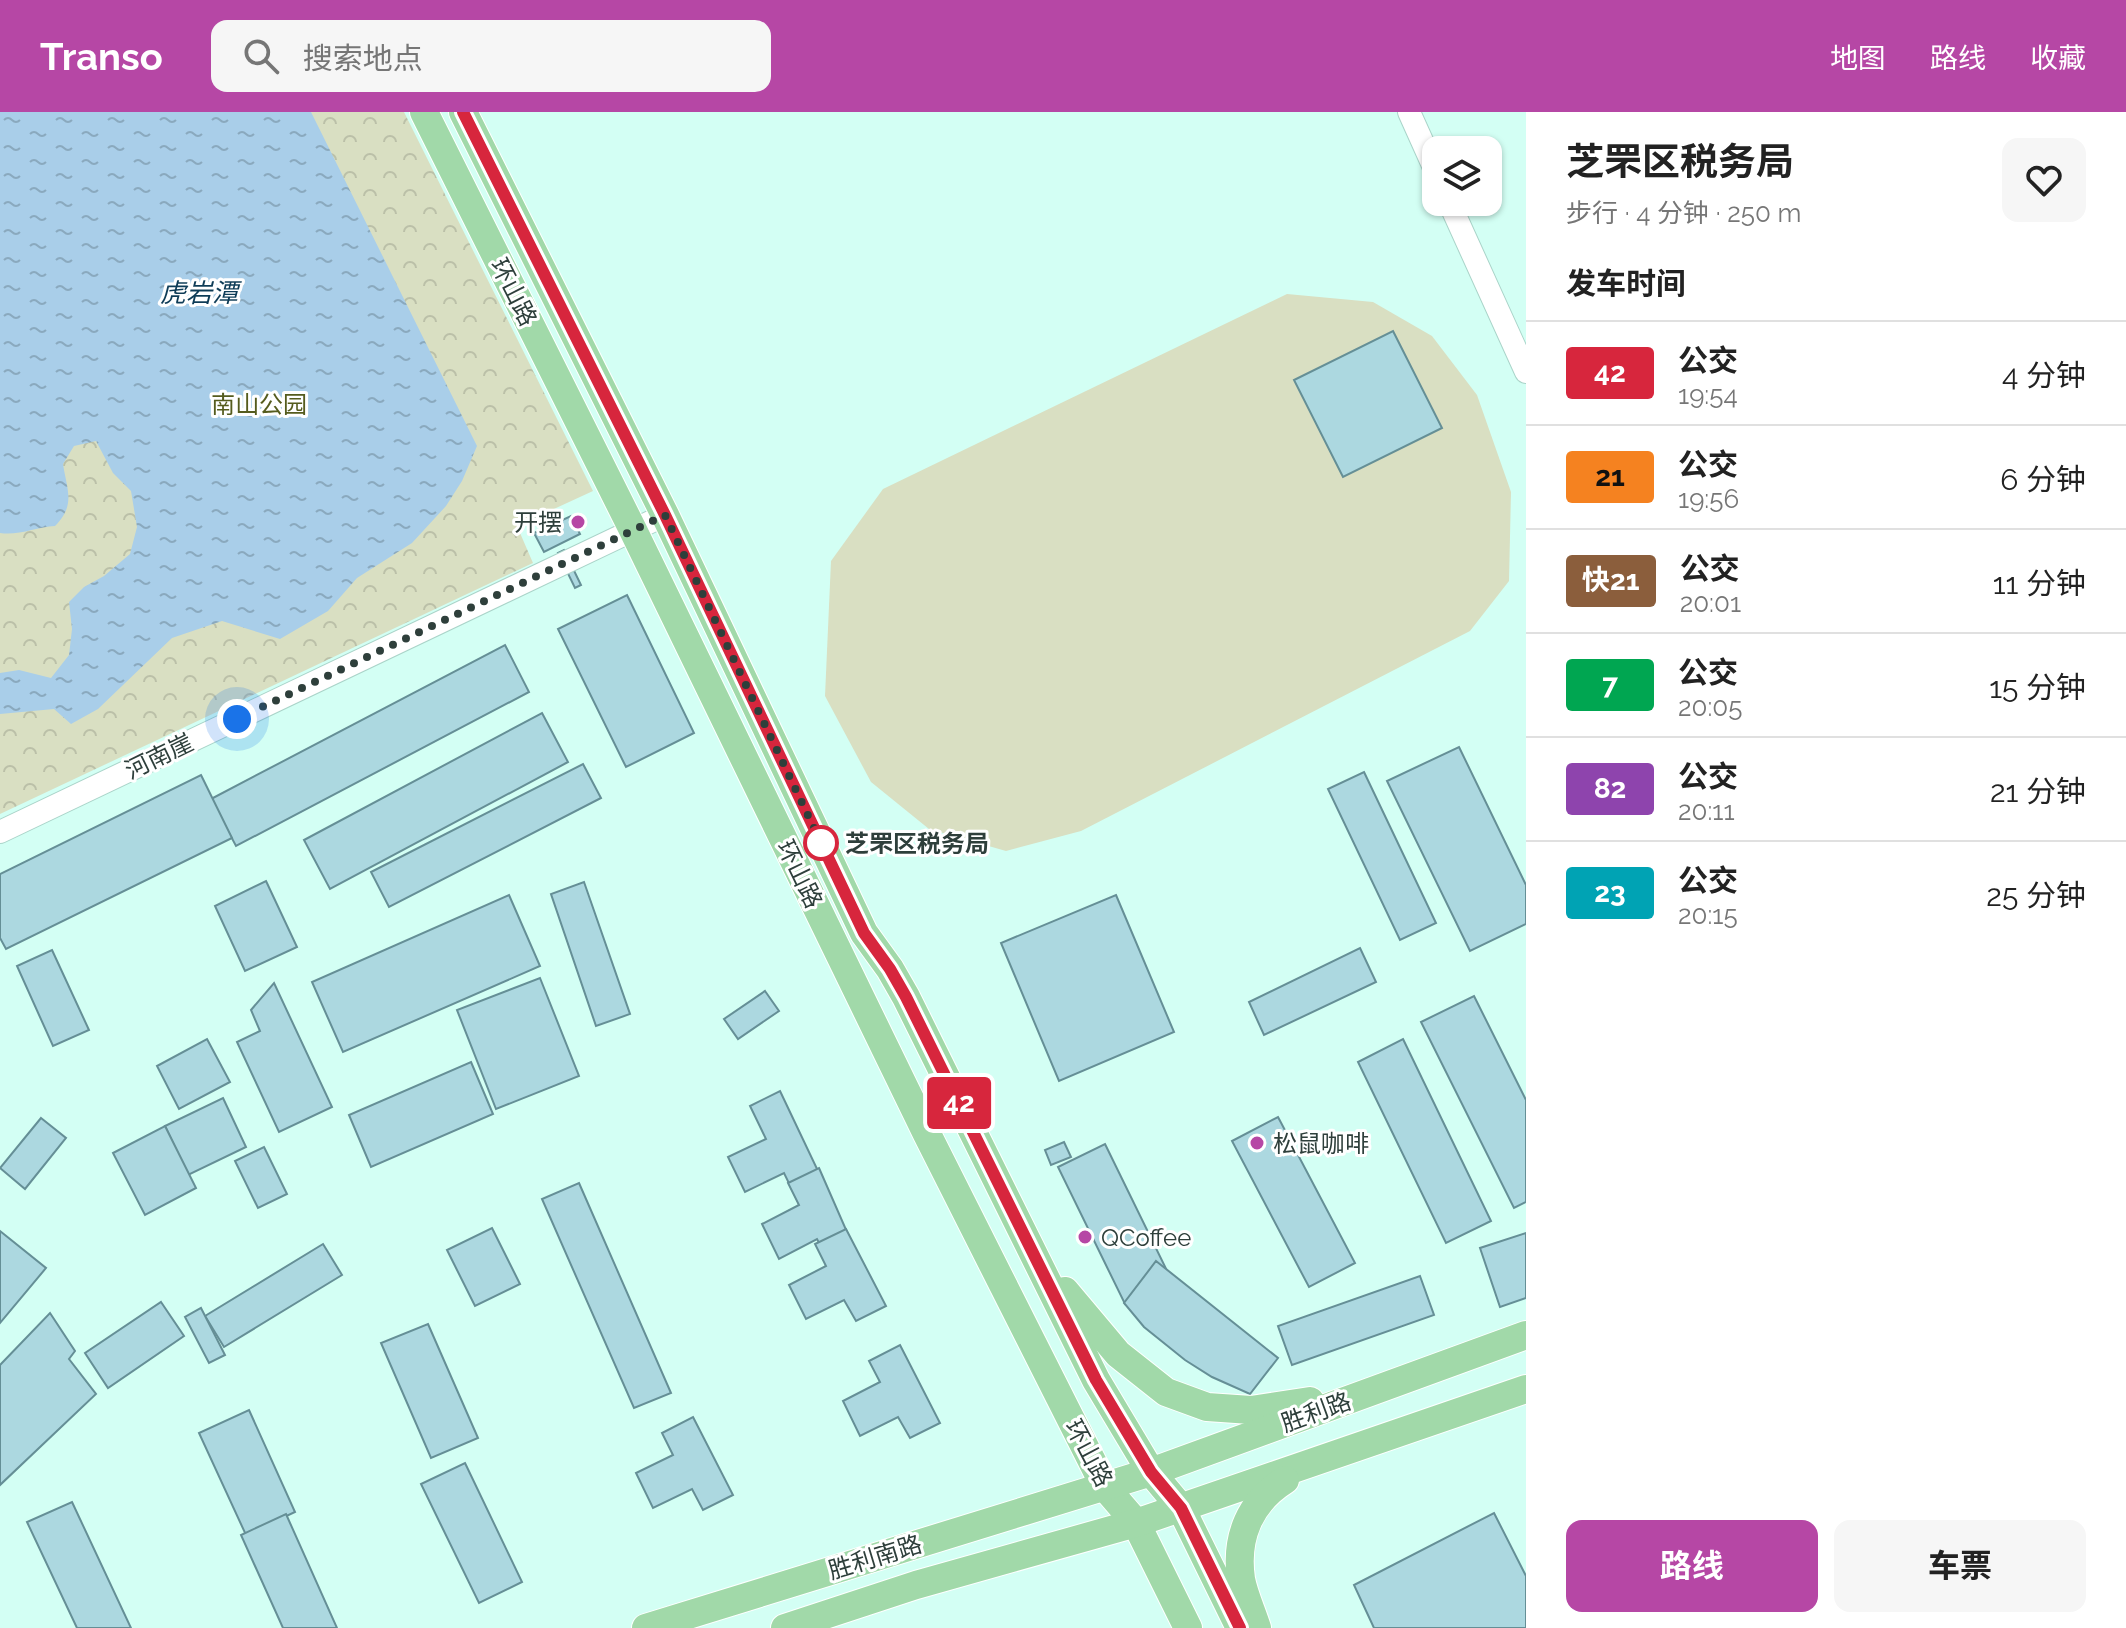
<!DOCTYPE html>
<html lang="zh">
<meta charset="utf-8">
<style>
:root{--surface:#fff;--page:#f6f6f6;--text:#222;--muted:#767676;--line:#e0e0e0;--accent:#b647a5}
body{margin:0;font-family:Raleway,"Noto Sans SC",sans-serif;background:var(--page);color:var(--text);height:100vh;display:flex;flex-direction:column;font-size:30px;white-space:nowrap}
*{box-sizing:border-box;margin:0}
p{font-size:26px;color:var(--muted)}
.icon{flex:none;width:44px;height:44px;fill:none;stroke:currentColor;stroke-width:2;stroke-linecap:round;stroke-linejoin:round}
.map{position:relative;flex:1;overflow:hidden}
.drawer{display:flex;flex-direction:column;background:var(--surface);width:600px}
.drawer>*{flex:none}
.badge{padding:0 16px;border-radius:6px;font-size:28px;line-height:52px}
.tools{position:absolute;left:1422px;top:24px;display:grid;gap:16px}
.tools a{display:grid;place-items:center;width:80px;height:80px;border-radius:16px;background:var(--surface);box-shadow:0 2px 6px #0004;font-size:40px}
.you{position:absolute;width:40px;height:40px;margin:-20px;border:6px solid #fff;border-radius:50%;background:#1a73e8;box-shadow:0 0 0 12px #1a73e833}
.map>.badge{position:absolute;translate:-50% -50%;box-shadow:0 0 0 4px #fff}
h2{padding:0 40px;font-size:30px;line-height:72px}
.round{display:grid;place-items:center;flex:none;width:84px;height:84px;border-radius:16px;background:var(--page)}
.head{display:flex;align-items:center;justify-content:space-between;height:136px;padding:0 40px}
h1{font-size:38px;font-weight:700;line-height:60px}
.button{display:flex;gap:16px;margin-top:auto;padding:16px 40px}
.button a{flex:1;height:92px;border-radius:16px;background:var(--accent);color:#fff;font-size:32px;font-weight:700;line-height:92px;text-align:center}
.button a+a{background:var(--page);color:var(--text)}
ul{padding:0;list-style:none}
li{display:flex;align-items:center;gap:24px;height:104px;padding:0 40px;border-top:2px solid var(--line)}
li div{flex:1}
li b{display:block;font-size:30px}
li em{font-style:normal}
li .badge{min-width:88px;font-weight:700;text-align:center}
header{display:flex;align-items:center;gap:48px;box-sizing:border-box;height:112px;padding:0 40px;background:var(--accent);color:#fff}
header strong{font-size:38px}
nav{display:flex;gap:44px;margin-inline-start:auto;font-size:28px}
.search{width:560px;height:72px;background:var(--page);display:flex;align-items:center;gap:20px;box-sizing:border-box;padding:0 28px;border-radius:16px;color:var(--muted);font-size:30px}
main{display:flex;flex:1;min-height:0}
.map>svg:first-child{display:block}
.forest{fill:url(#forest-crowns)}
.pitch{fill:#d9dfc2}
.water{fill:url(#water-ripples)}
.building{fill:#acd8e0;stroke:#658f96;stroke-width:2}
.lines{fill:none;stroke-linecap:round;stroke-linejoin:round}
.minor-casing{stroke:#aad4c9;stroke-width:24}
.major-casing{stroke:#fff;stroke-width:30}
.minor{stroke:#fff;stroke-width:22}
.major{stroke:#a1d9a9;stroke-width:28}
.line-casing{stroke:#fff;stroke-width:18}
.line{stroke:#d7263d;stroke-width:12}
.walk{stroke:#2e3f3b;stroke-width:8;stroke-dasharray:0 14.4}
.poi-dot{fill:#b647a5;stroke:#fff;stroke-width:3}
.stop-dot{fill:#fff;stroke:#d7263d;stroke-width:4}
.labels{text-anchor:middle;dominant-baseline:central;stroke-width:6;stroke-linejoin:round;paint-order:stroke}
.street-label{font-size:24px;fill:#2e3f3b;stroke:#fff}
.park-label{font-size:24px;fill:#555c1e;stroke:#fff}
.poi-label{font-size:24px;fill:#2e3f3b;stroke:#fff;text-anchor:start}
.stop-label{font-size:24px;font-weight:bold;fill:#2e3f3b;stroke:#fff;text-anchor:start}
.water-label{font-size:26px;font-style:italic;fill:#0e3c57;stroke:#fff}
</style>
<header>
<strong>Transo</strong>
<div class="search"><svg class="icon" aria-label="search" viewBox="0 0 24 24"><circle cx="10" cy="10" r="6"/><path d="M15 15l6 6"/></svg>搜索地点</div>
<nav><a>地图</a><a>路线</a><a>收藏</a></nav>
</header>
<main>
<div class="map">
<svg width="1526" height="1516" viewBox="0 0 1526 1516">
<defs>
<pattern id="forest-crowns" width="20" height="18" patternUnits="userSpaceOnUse" patternTransform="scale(2)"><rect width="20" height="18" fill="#d9dfc2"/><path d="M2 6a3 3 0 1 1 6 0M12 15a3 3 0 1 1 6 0" fill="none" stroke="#bbc0a8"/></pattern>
<pattern id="water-ripples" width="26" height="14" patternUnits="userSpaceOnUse" patternTransform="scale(2)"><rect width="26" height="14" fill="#a9cee9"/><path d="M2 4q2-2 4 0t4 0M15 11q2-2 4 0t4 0" fill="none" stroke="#8aa9be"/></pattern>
</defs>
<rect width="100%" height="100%" fill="#d3fff4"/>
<polygon class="forest" points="0,0 404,0 593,379 517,414 533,451 0,702"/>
<polygon class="pitch" points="1287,182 1373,190 1432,224 1477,283 1511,380 1509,469 1470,519 1081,719 1006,739 929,717 871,670 825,584 831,449 883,377"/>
<path class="water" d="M0,0H311L477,334L462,369L446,394L412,431L357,466L328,499L280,527L222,509L172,526L98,597L71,612L54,597L0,602V561L19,558L51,566L69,543L72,517L69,490L84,475L104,464L130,442L137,415L131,379L113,361L96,329L74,334L63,352C67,378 76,393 55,414C37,415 18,424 0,421Z"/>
<g class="building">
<polygon points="1393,219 1442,316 1343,365 1294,268"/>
<polygon points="571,404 580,422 544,440 534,421"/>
<polygon points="564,438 581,473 575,476 558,441"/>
<polygon points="627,483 694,621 626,655 558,517"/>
<polygon points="505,533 529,580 236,734 211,687"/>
<polygon points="542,601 568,650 330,777 304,728"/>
<polygon points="1459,635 1526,773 1526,812 1470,839 1387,669"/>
<polygon points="583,652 601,686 389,795 371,760"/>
<polygon points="1364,660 1436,811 1400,828 1328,677"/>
<polygon points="201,663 232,726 6,837 0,826 0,762"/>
<polygon points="266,769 297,835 245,859 215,794"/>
<polygon points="584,770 630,902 596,914 551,782"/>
<polygon points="509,783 540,854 343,940 312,870"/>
<polygon points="1116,783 1174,920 1059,969 1001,831"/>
<polygon points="1360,836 1376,870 1264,923 1249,890"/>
<polygon points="52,838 89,918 53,934 17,854"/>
<polygon points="540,866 579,964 496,997 457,898"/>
<polygon points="274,871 332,995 279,1020 237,930 260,919 251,898"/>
<polygon points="765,879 779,899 738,927 724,907"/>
<polygon points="1474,884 1526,988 1526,1090 1514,1096 1421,910"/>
<polygon points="207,927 230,970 179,997 157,954"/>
<polygon points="1403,927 1491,1109 1446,1131 1358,950"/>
<polygon points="471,950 493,1002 371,1055 349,1003"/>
<polygon points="780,979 828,1080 800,1094 784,1061 745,1080 728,1045 766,1027 750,994"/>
<polygon points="223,986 246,1035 188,1063 165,1014"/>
<polygon points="1278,1005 1355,1151 1309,1175 1232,1029"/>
<polygon points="41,1006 66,1026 25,1077 0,1056"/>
<polygon points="165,1014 196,1076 145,1103 113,1041"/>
<polygon points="1064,1030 1071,1045 1051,1053 1045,1038"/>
<polygon points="1105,1032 1172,1169 1125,1192 1058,1055"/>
<polygon points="264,1035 287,1082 258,1096 235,1049"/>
<polygon points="819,1056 854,1136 829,1149 817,1127 779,1147 762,1112 799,1093 788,1071"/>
<polygon points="579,1071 671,1281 634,1296 542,1087"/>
<polygon points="492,1116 520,1172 475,1194 447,1138"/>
<polygon points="846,1117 886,1194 856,1209 844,1188 806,1207 789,1173 826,1154 815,1132"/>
<polygon points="0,1119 46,1156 0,1211"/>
<polygon points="1526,1121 1526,1186 1500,1195 1480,1136"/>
<polygon points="323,1132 342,1163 224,1235 205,1204"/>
<polygon points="1156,1149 1278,1246 1250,1282 1212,1265 1185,1248 1144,1215 1124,1191"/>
<polygon points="1420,1164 1434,1203 1292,1253 1278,1214"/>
<polygon points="161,1190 184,1224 108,1276 85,1241"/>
<polygon points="201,1196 225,1243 209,1251 185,1205"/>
<polygon points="50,1201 75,1239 69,1247 96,1282 0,1373 0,1253"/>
<polygon points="428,1212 478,1326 431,1346 381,1231"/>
<polygon points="900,1233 940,1311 910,1326 898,1305 860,1324 843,1289 880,1270 869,1249"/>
<polygon points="249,1298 295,1400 246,1423 199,1321"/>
<polygon points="693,1305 733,1383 703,1398 692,1377 653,1396 636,1361 673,1343 662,1321"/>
<polygon points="465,1351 522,1470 479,1491 421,1372"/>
<polygon points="72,1390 131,1516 77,1516 27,1410"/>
<polygon points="1494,1401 1526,1464 1526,1516 1374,1516 1354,1473"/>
<polygon points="286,1402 337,1516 283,1516 241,1423"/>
</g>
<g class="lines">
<defs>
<g id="minor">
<polyline points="1409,0 1436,60"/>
<polyline points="1449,90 1526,260"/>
<polyline points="0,720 665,403"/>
</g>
<g id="major">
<polyline points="424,0 633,418 927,1022 1105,1375 1136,1411 1188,1516"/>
<polyline points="463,0 665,403 864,821 890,857 906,885 1096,1268 1151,1360 1181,1396 1240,1516"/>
<polyline points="1065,1179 1118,1242 1166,1280 1207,1295 1251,1298 1310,1289"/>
<polyline points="646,1516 1151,1360 1526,1223"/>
<polyline points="785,1516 916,1473 1136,1411 1526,1277"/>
<path d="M1257,1516C1252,1500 1244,1483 1241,1467C1235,1425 1250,1390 1285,1368"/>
</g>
</defs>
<use href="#minor" class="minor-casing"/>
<use href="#major" class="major-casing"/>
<use href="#minor" class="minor"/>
<use href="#major" class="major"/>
</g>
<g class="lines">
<defs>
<polyline id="line" points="463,0 665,403 864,821 890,857 906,885 1096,1268 1151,1360 1181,1396 1240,1516"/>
</defs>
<use href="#line" class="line-casing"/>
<use href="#line" class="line"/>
<polyline class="walk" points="237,607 665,403 824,737 821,731"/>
</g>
<g class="poi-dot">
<circle cx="578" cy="410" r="8"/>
<circle cx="1257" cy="1031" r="8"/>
<circle cx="1085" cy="1125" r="8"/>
</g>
<circle class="stop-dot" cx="821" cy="731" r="16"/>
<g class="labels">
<g class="street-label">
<text transform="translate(514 180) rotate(63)">环山路</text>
<text transform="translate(159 644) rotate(-26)">河南崖</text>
<text transform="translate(800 762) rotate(64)">环山路</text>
<text transform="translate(1316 1300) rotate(-20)">胜利路</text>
<text transform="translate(1089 1341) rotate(62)">环山路</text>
<text transform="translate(875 1445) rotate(-17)">胜利南路</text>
</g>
<g class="park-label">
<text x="259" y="292">南山公园</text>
</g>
<g class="poi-label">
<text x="562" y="410" text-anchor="end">开摆</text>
<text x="1273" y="1031">松鼠咖啡</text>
<text x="1101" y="1125">QCoffee</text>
</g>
<g class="stop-label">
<text x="845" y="731">芝罘区税务局</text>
</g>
<g class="water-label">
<text x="199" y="181">虎岩潭</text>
</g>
</g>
</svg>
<div class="tools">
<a><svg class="icon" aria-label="layers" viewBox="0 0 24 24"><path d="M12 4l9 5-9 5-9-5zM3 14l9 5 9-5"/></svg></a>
</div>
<div class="you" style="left:237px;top:607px"></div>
<b class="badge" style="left:959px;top:991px;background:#d7263d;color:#fff">42</b>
</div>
<section class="drawer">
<div class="head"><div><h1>芝罘区税务局</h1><p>步行 · 4 分钟 · 250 m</p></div><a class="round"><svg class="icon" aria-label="heart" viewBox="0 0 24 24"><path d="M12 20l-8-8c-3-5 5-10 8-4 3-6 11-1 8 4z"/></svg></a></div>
<h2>发车时间</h2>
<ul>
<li><span class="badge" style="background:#d7263d;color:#fff">42</span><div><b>公交</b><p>19:54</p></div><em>4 分钟</em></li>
<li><span class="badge" style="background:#f58220;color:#111">21</span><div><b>公交</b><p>19:56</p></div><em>6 分钟</em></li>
<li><span class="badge" style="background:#8b5e3c;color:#fff">快21</span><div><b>公交</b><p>20:01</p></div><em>11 分钟</em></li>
<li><span class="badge" style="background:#00a651;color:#fff">7</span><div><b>公交</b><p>20:05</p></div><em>15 分钟</em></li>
<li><span class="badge" style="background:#8e44ad;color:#fff">82</span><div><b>公交</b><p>20:11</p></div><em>21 分钟</em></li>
<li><span class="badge" style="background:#00a3b4;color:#fff">23</span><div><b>公交</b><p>20:15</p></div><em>25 分钟</em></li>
</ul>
<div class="button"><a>路线</a><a>车票</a></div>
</section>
</main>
